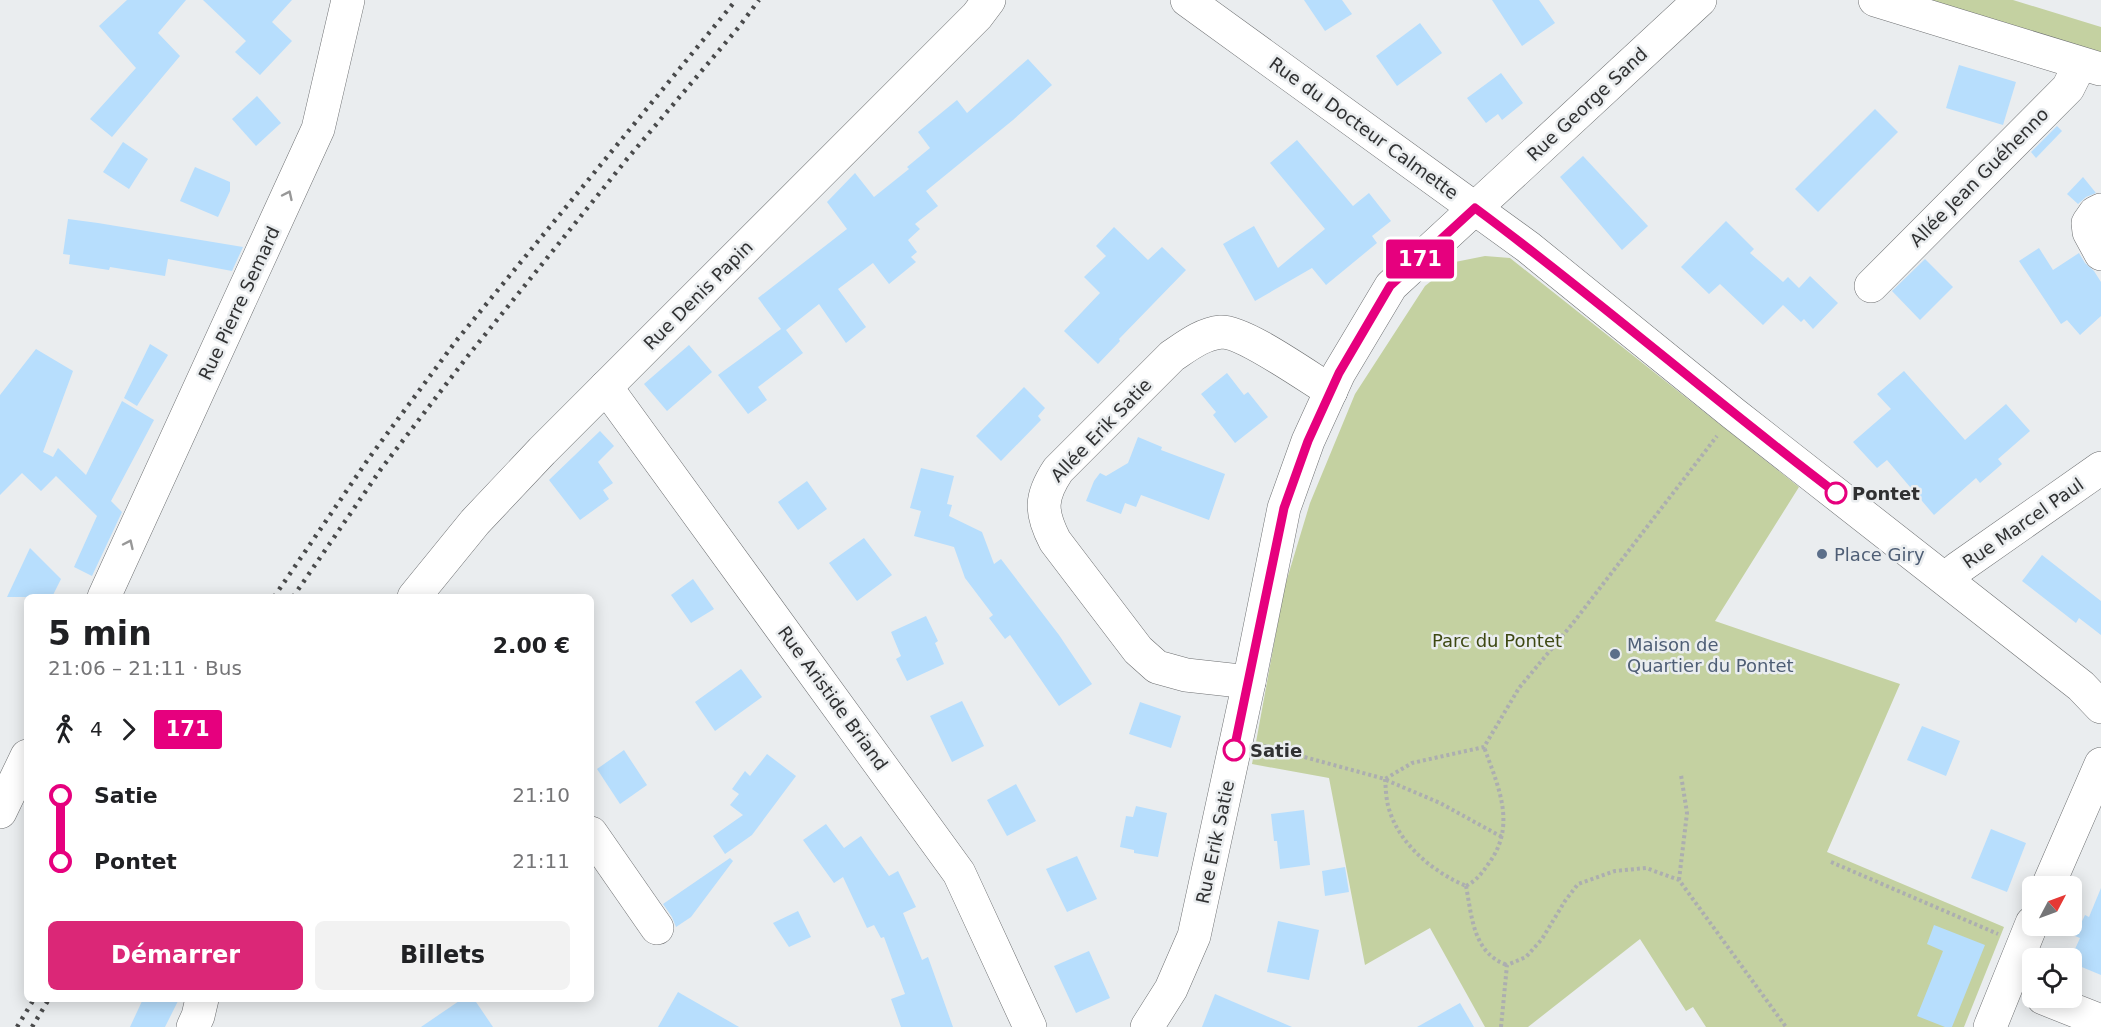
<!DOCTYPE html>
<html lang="fr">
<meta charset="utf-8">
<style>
:root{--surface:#fff;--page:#f2f2f2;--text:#202124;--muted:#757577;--accent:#db2777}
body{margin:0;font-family:"DejaVu Sans",sans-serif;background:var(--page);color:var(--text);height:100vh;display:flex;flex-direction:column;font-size:22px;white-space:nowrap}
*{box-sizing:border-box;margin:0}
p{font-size:20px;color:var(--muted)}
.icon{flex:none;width:33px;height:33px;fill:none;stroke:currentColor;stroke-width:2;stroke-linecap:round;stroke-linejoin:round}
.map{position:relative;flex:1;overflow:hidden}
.panel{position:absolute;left:24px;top:594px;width:570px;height:408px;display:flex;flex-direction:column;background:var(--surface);border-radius:9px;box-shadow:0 3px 15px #0003}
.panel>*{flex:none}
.badge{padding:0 12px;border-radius:4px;font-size:21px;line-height:39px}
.needle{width:39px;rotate:49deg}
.buttons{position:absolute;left:2022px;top:876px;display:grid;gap:12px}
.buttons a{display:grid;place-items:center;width:60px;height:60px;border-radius:9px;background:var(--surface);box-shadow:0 3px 15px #0003;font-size:30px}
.map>.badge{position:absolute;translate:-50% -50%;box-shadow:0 0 0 3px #fff}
.legs{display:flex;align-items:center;gap:9px;height:66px;padding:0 24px;font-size:20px}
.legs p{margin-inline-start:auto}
.headline{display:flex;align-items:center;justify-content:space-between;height:102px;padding:0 24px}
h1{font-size:33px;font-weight:700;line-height:45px}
.cta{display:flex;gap:12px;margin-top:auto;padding:12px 24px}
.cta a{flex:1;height:69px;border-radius:9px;background:var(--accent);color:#fff;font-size:24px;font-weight:700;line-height:69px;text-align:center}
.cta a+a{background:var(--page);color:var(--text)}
ul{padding:0 24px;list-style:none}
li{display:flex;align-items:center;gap:21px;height:66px;font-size:22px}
li i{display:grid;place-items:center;width:9px;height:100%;margin:0 8px;background:currentColor}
li i::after{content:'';width:15px;height:15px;margin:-8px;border:4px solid;border-radius:50%;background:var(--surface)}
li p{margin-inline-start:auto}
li:first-child i{background:linear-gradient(#0000 50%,currentColor 0)}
li:last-child i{background:linear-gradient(currentColor 50%,#0000 0)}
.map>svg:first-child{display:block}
.green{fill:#c4d1a1}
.building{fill:#b7defd}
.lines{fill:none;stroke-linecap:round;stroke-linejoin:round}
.minor-casing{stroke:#6e7072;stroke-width:34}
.path{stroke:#acaeb0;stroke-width:4;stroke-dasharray:3 3;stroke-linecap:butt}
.minor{stroke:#fff;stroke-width:33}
.rail{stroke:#494a4b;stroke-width:4.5;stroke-dasharray:3 6;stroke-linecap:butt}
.oneway{stroke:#989898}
.line-1-casing{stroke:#fff;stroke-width:14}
.line-1{stroke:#e6007e;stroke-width:9}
.stop-1-dot{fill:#fff;stroke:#e6007e;stroke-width:3}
.service-dot{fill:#5c6f8a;stroke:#eaedef;stroke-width:2}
.labels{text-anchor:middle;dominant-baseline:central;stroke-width:5;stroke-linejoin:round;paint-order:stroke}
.street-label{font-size:18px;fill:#303132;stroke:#eaedef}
.stop-label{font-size:18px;font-weight:bold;fill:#303132;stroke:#eaedef;text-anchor:start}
.service-label{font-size:18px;fill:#4e5e75;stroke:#eaedef;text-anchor:start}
.park-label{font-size:18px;fill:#3d4812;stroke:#eaedef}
</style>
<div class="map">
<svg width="2101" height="1027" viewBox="0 0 2101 1027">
<rect width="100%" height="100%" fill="#eaedef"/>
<g class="green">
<polygon points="1904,0 2013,0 2101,27 2101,62"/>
<polygon points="1485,256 1510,258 1799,487 1715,621 1900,684 1827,852 2004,927 1964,1027 1706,1027 1693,1007 1686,1011 1640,939 1528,1027 1485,1027 1430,928 1365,965 1329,778 1252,764 1284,589 1310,503 1355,394 1425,286 1455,262"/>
</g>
<g class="building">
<polygon points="127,0 186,0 158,33 180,56 112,137 90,119 136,68 99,26"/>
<polygon points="203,0 292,0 272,22 292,41 260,75 235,52 246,41"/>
<polygon points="1304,0 1342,0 1352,14 1325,31"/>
<polygon points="1492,0 1539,0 1555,23 1522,46"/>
<polygon points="1420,23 1442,53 1397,86 1376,56"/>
<polygon points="1028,59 1052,85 1013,120 926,191 938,206 915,224 920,229 908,240 917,252 911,257 916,262 889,284 873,263 838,289 866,327 846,343 819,304 786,330 803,353 758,387 767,400 748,414 718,375 781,329 758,298 847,229 827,202 855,173 874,197 909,169 907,167 930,148 918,132 957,100 967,113"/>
<polygon points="1959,65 2016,82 2003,125 1946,108"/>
<polygon points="1501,73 1523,103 1502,120 1498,114 1486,123 1467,98"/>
<polygon points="257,96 281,123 256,146 232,119"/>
<polygon points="1875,109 1898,132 1818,212 1795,189"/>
<polygon points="2057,126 2062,131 2036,158 2031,152"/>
<polygon points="1297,140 1353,206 1369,193 1391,221 1372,236 1377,243 1326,285 1312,268 1255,301 1223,244 1254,226 1278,268 1325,229 1270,163"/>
<polygon points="123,142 148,159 129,189 103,172"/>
<polygon points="1583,156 1648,226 1622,250 1560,177"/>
<polygon points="195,167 230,182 230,191 218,217 180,201"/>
<polygon points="2083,177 2096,193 2086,197 2078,204 2067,194"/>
<polygon points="68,219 98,223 243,247 232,271 168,259 165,276 110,267 109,270 69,264 70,255 63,254"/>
<polygon points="1726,221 1754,249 1750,253 1783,282 1788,277 1799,288 1810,276 1838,303 1813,329 1804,319 1801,322 1783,305 1763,325 1720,284 1709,294 1681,267"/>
<polygon points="1114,227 1148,260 1162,247 1186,270 1119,339 1120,341 1098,364 1064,331 1100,293 1084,277 1106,256 1096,246"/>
<polygon points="2039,248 2053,270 2079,253 2085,263 2094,271 2101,282 2101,316 2080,335 2067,320 2061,324 2019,261"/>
<polygon points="1925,259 1953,287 1920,320 1892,291"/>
<polygon points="150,344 168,355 137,406 124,398"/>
<polygon points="689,345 712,372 667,411 644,384"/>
<polygon points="36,349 73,371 43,452 53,457 58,448 86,475 122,401 154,420 111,501 122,512 92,576 74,567 97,516 56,476 41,491 22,473 0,495 0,395"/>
<polygon points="1904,371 1965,440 2006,404 2030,431 1998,459 2002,464 1980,483 1976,478 1934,515 1887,460 1877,468 1853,442 1891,409 1877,394"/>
<polygon points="1227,373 1244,395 1248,392 1268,417 1235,443 1213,415 1216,412 1201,394"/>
<polygon points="1024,387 1045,408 1038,416 1041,420 1001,461 976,436"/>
<polygon points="600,431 614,446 598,462 613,483 603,490 609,499 580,520 549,480"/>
<polygon points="1138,437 1162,447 1161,450 1225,474 1209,520 1141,495 1136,507 1125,503 1121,514 1086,501 1094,481 1100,473 1106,476 1128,463"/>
<polygon points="921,468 954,476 947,504 952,505 949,516 982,532 994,564 1001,559 1059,635 1092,684 1059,706 1010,635 1005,639 989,618 993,615 965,578 954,547 914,536 921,511 910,508"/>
<polygon points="807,481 827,509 798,530 778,502"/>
<polygon points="864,538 892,575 857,601 829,563"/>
<polygon points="30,548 61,579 52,597 7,597"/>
<polygon points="2042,555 2101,601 2101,635 2079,618 2076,623 2022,581"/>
<polygon points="693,579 714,609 691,623 671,595"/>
<polygon points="926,616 938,641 935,643 944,664 907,681 896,659 901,656 891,632"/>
<polygon points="741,669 762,697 715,731 695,702"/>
<polygon points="962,701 984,746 952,762 930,716"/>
<polygon points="1140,702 1181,716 1171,748 1129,734"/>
<polygon points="1922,726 1960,741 1946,776 1907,760"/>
<polygon points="624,750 647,785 620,804 597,769"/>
<polygon points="767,754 796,776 752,835 725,854 713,836 743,815 730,805 739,794 732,789 745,771 750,776"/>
<polygon points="1016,784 1036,821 1007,836 987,800"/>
<polygon points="1136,806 1167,813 1158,857 1134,853 1134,850 1120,847 1126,816 1133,817"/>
<polygon points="1304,810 1310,865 1280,869 1277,841 1274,841 1271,814"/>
<polygon points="826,824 844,848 861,836 889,876 898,871 916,907 903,913 922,960 928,957 953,1027 901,1027 891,999 905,994 884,937 881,938 874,925 867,928 843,877 834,883 803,840"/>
<polygon points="1991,829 2026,843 2007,892 1971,878"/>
<polygon points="1077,856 1097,899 1067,912 1046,869"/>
<polygon points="730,858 733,861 691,917 676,927 672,917 663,904"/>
<polygon points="1345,867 1349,892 1325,896 1322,871"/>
<polygon points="2101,888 2101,975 2072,963 2071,958 2080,938 2075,936 2085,915 2089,917"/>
<polygon points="798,911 811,937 789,947 773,923"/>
<polygon points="1278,921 1319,930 1309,980 1267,972"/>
<polygon points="1934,925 1985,945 1952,1027 1945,1027 1917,1016 1943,951 1927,944"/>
<polygon points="1089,951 1110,998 1076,1013 1054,966"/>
<polygon points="678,992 739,1027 658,1027"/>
<polygon points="1215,994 1292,1027 1202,1027"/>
<polygon points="143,999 179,999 165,1027 130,1027"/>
<polygon points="462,999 474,999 493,1027 421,1027"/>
<polygon points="1460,1003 1474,1027 1417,1027"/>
</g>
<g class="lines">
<defs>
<g id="minor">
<polyline points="1187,0 1528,247 1734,414 2081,686 2101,707"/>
<polyline points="1875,0 2100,69"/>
<polyline points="2101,210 2095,213 2088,223 2089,232 2101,254"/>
<polyline points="1871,286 2068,88 2080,64"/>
<polyline points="606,387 959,873 1030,1027"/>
<polyline points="1947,579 1957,569 2101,468"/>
<polyline points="104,597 318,129 348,0"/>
<polyline points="414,597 475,522 542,451 977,16 989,0"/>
<path d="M1249,682L1186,675L1157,667L1138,650L1055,541C1040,512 1040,497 1058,470L1172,356C1187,346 1202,334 1221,332C1244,331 1309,378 1331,391"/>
<polyline points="0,812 27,756"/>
<polyline points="591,833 657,928"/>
<polyline points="2048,886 2101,764"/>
<polyline points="2043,998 2101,1021"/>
<polyline points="193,1027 198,1016 202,999"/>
<polyline points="1147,1027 1171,989 1194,936 1249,682 1284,508 1308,441 1339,373 1391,286 1700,0"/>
<polyline points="1990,1027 2032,923"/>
</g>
</defs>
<use href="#minor" class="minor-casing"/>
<g class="path">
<polyline points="1264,746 1385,779 1412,763 1484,747 1519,688 1573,623 1717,436"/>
<path d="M1385,779C1386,790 1386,802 1390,812C1401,846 1435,873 1466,886"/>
<polyline points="1386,780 1440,803 1502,837"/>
<polyline points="1831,862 1998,934"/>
<polyline points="1679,880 1687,813 1681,775"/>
<path d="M1466,886C1477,880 1482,873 1489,863C1517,825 1498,786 1484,747"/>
<path d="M1466,886C1472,917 1473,953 1507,965"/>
<polyline points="1501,1027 1507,965 1526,957 1542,939 1565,901 1578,884 1615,871 1646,868 1679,880 1786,1027"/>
</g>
<use href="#minor" class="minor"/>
<g class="rail">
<polyline points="274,597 369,458 456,341 736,0"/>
<polyline points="293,597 381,469 467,357 627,159 738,28 759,0"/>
<polyline points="17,1027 34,999"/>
<polyline points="32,1027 49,999"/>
</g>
</g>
<defs><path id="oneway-chevron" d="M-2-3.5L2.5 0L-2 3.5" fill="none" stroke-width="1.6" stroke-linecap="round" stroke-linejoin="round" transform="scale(1.5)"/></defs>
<g class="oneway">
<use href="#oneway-chevron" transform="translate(288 195) rotate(-65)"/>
<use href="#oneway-chevron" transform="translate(129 544) rotate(-65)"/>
</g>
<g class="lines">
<defs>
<path id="line-1" d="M1234,750L1284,508L1308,441L1339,373L1390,286L1475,208C1598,299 1713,400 1836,493"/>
</defs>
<use href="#line-1" class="line-1-casing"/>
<use href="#line-1" class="line-1"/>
</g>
<g class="stop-1-dot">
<circle cx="1836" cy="493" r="10"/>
<circle cx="1234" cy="750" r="10"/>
</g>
<g class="service-dot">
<circle cx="1822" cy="554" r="6"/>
<circle cx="1615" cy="654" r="6"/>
</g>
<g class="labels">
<g class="street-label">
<text transform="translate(1587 104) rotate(-43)">Rue George Sand</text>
<text transform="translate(1364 128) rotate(36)">Rue du Docteur Calmette</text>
<text transform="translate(1979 177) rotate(-45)">Allée Jean Guéhenno</text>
<text transform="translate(698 295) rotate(-45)">Rue Denis Papin</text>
<text transform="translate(239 303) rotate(-65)">Rue Pierre Semard</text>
<text transform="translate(1101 430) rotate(-46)">Allée Erik Satie</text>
<text transform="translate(2023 523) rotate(-35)">Rue Marcel Paul</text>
<text transform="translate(833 698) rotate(54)">Rue Aristide Briand</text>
<text transform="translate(1215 842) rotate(-78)">Rue Erik Satie</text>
</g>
<g class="stop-label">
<text x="1852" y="493">Pontet</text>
<text x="1250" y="750">Satie</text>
</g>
<g class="service-label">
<text x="1834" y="554">Place Giry</text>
<text x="1627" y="644">Maison de<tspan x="1627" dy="21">Quartier du Pontet</tspan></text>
</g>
<g class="park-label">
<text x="1497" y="640">Parc du Pontet</text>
</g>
</g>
</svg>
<div class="buttons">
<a><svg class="needle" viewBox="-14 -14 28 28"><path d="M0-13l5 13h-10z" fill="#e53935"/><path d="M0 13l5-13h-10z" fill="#757577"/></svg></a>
<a><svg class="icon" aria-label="locate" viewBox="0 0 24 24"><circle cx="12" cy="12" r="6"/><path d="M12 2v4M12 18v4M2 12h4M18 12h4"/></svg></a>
</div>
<b class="badge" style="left:1420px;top:259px;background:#e6007e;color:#fff">171</b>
<section class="panel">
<div class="headline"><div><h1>5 min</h1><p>21:06 – 21:11 · Bus</p></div><b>2.00 €</b></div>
<div class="legs"><svg class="icon" aria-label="walk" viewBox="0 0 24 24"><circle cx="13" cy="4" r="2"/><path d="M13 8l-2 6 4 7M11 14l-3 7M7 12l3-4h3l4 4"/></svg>4<svg class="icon" aria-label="forward" viewBox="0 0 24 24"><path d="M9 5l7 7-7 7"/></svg><b class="badge" style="background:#e6007e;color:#fff">171</b></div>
<ul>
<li><i style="color:#e6007e"></i><b>Satie</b><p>21:10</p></li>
<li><i style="color:#e6007e"></i><b>Pontet</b><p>21:11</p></li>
</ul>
<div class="cta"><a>Démarrer</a><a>Billets</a></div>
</section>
</div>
